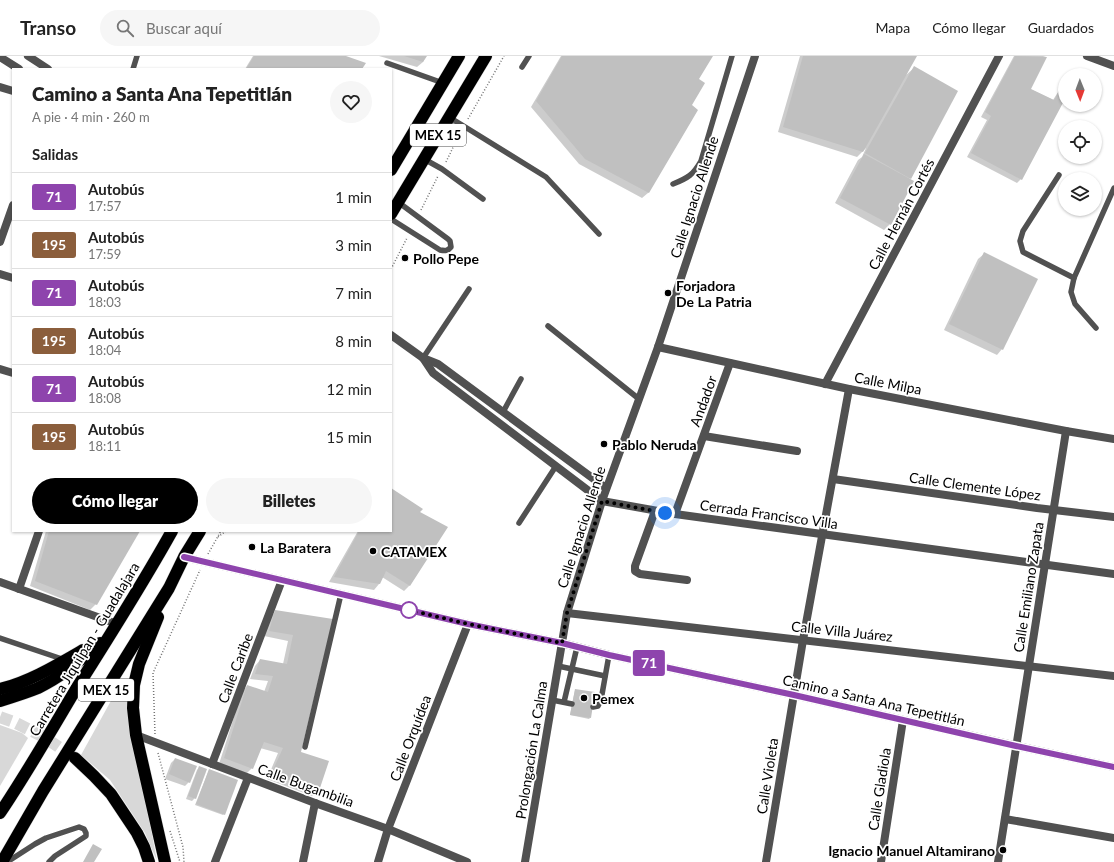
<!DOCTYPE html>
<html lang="es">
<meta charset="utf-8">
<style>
:root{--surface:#fff;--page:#f6f6f6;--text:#222;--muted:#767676;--line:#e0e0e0;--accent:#000}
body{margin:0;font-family:Lato,sans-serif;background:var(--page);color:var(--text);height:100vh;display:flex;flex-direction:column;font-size:15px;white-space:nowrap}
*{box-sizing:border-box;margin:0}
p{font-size:13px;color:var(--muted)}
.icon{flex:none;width:22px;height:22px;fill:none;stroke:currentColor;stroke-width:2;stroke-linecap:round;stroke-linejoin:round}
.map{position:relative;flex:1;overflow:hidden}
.sheet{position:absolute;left:12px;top:12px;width:380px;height:464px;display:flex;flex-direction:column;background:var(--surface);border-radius:0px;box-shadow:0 1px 3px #0004}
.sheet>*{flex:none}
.badge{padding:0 8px;border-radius:3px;font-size:14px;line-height:26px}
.needle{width:26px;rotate:179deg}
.tools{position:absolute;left:1058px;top:12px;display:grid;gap:8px}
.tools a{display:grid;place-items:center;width:44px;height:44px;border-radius:50%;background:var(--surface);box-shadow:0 1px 3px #0004;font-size:20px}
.you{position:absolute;width:20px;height:20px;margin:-10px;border:3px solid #fff;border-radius:50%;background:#1a73e8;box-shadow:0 0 0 6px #1a73e833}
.map>.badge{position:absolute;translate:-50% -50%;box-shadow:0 0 0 2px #fff}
h2{padding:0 20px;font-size:15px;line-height:36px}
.round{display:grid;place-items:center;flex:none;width:42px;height:42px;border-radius:21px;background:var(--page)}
.head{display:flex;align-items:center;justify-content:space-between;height:68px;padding:0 20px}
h1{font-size:19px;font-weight:800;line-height:30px}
.button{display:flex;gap:8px;margin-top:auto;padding:8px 20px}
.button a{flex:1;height:46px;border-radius:24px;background:var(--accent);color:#fff;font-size:16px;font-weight:800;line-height:46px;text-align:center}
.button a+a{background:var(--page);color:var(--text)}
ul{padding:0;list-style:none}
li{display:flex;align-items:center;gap:12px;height:48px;padding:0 20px;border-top:1px solid var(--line)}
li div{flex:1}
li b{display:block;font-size:15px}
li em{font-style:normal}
li .badge{min-width:44px;font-weight:700;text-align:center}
header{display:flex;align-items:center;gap:24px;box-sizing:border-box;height:56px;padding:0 20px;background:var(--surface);border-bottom:1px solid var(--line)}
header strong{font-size:19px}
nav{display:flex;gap:22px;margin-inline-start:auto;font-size:14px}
.search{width:280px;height:36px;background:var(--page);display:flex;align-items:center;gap:10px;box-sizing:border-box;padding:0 14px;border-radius:22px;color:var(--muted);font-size:15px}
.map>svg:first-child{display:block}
.green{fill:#d8d8d8}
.shadow{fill:#0003}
.building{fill:#c0c0c0}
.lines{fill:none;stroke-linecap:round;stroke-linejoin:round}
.highway-tunnel{stroke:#d9d9d9;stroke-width:12;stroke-dasharray:12 6;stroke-linecap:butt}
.highway-casing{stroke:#dbdbdb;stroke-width:13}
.path{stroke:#737373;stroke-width:1.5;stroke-dasharray:1 2;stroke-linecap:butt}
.lane{stroke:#515151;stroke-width:5.5}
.street{stroke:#515151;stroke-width:8}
.secondary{stroke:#1e1e1e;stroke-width:8}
.highway{stroke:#000;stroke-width:12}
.line-casing{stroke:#fff;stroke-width:9}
.line{stroke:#8e44ad;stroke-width:6}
.walk{stroke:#000;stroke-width:4;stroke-dasharray:0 7.2}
.poi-dot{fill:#000;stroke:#fff;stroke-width:1.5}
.stop-dot{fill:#fff;stroke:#8e44ad;stroke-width:2}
.labels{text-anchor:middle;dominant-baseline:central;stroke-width:3.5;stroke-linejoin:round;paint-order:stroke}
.shield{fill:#fff;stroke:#4c4c4c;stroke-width:1}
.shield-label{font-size:13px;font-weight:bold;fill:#000}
.street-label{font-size:14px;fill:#000;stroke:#fff}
.poi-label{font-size:14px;font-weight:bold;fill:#000;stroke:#fff;text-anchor:start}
</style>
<header>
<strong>Transo</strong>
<div class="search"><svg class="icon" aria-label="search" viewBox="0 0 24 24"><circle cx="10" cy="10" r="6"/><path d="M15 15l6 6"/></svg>Buscar aquí</div>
<nav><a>Mapa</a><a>Cómo llegar</a><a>Guardados</a></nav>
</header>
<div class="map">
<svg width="1114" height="806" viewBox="0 0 1114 806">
<rect width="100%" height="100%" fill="#fff"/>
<g class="green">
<polygon points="123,623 157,805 145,777 110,724 81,699"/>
<polygon points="0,669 22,677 28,682 0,730"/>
</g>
<g class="shadow">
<polygon points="253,0 343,0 361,13 245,13"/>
<polygon points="379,0 426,0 423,6 417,11"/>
<polygon points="561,0 712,0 697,23 691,49 697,54 648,137 642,142 579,108 531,51"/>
<polygon points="800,0 916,0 906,19 914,12 910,122 909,124 890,168 884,174 835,147 858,104 862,101 866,92 857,101 778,76"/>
<polygon points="1014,0 1043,0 1046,1 1030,33 1053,44 1065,25 1065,41 1021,123 1017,127 967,101 987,64 981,61"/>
<polygon points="1075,13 1079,15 1077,19 1070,19"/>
<polygon points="984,198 1002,293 997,299 944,274 978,203"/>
<polygon points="391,433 419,457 446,472 409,530 404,535 382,521 379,528 374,534 329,526 358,475 391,475"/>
<polygon points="46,475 139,475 96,548 90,554 30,530"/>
<polygon points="276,555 332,564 300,696 318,734 312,740 267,723 278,697 260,692 252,712 246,718 219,708 242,636 247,630 264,636 268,625 250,623 255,610 260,604 283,608 288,585 264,580 270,561"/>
<polygon points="575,634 590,662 589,663 570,659"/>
<polygon points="175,703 189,726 185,730 165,723 171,707"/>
<polygon points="199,712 195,742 192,745 186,743 197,714"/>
<polygon points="209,714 224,758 223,759 195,749"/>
</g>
<g class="building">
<polygon points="254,0 346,0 366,7 362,13 246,13"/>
<polygon points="404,0 427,0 423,6"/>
<polygon points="562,0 713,0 699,23 705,27 692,49 698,54 649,137 585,103 536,45"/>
<polygon points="803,0 917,0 863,96 783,71"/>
<polygon points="1015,0 1047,1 1031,33 1054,44 1065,24 1065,43 1022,124 971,97 991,60 985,56"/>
<polygon points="914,10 958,35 911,123 865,97"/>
<polygon points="864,98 914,125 891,169 840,142"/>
<polygon points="984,196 1038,223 1003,294 949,268"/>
<polygon points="391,432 423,453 420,456 448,471 410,530 386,515 380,528 334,521 359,475 391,475"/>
<polygon points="49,475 140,475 97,549 35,525"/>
<polygon points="275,554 333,563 301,696 329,705 319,735 271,718 283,692 264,686 253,713 224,702 247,629 268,636 273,620 255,618 260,603 287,608 293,579 269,575"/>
<polygon points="575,633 595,636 591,662 570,659"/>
<polygon points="175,702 197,710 190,727 169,718"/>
<polygon points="199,710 207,713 196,743 188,740"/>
<polygon points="209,713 238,724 225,759 196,748"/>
<polygon points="93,788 102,793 94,806 83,806"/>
</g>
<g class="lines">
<polyline class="highway-tunnel" points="0,661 16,667 44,681 75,702"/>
<defs>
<g id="highway">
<polyline points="391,114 459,0"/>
<polyline points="391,158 486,0"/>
<polyline points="158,561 139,608 134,629 133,652 136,679 165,806"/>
<path d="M0,633C29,626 57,609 83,594"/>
<path d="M0,645C13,641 26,637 38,632C61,621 82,604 100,587"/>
<polyline points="75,702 94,720 111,738 137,777 144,791 149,806"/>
<path d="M0,757C27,717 51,675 76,633C109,581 142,529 172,475"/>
<polyline points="2,806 43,735 169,532 184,501 200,475"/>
</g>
</defs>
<use href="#highway" class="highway-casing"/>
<g class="path">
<polyline points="468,63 504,0"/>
<polyline points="446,106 460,77"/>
<polyline points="421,154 438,120"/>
<polyline points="391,213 407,182"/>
<polyline points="218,481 226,475"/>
<polyline points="208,498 221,475"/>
<polyline points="155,678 153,617 200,514"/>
<polyline points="158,697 183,791 184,806"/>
<polyline points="170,775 180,806"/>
</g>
<g class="lane">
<polyline points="387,7 443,27"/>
<polyline points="522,11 529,0"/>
<polyline points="133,13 137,0"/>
<polyline points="449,61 546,121 599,178"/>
<polyline points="424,103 442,113 483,143"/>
<polyline points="1059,119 1023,175 1020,185 1023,196 1074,222"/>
<path d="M673,128C688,122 693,119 701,105L732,0"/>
<path d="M391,163L440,194C445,195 448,195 451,191L450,185L448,183L398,146"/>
<polyline points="548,270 639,343"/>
<polyline points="1096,272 1075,248 1071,236 1074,222 1114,132"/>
<polyline points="423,302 469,233"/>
<polyline points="503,356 521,323"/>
<polyline points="519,467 556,410"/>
<polyline points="0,582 65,604"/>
<polyline points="558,610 605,620"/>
<polyline points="552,644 572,648"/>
<polyline points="564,646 577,591"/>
<polyline points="593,651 598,650 601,644 609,599"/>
<polyline points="305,691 341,538"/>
<polyline points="7,806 35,788 46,782 79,771 84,773 86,777 86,780 55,800 49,806"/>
</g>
<g class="street">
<polyline points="28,0 48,13"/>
<polyline points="1087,0 1114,10"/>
<polyline points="0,1 19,13"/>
<polyline points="0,31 13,35"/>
<polyline points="0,186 13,149"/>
<polyline points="0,218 13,222"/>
<polyline points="391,279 423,302 438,308 606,432"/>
<polyline points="658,291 849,333 1066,375 1114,383"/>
<polyline points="423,302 433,317 602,445 675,458 1114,518"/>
<polyline points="0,313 13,317"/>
<polyline points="825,328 999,0"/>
<polyline points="704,380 797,395"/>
<polyline points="833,423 1037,452 1114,461"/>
<polyline points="655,455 635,510 635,515 640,518 687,524"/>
<polyline points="675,458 730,307"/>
<polyline points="0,526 117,568"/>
<polyline points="19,533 39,475"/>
<polyline points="567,557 1114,620"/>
<polyline points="136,679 315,747 388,773 467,806"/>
<polyline points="212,708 282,524"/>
<polyline points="1005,763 1114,782"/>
<polyline points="215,806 248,722"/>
<polyline points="303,806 315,747"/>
<polyline points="378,806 388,773 468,568"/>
<polyline points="525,806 567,557 602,445 658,291 755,0"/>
<polyline points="766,806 803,584 849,333"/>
<polyline points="881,806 903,664"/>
<polyline points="998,806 1066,375"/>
</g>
<polyline class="secondary" points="184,501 468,568 562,587 609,599 794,639 1017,690 1114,711"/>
<use href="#highway" class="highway"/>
</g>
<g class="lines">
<defs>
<polyline id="line" points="184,501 468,568 562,587 609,599 794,639 1016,690 1114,711"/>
</defs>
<use href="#line" class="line-casing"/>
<use href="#line" class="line"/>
<polyline class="walk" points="409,554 468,568 562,587 567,557 602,445 665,457"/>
</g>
<g class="poi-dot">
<circle cx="405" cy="202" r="4"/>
<circle cx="668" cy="237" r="4"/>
<circle cx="604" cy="388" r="4"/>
<circle cx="252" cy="491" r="4"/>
<circle cx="373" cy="495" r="4"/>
<circle cx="584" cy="642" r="4"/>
<circle cx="1003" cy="794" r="4"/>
</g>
<circle class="stop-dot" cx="409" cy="554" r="8"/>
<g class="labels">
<g class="shield">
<rect x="410" y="68" width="56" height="22" rx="3"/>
<rect x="78" y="623" width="56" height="22" rx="3"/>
</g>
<g class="shield-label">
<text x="438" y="79">MEX 15</text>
<text x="106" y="634">MEX 15</text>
</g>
<g class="street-label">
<text transform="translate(694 141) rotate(-72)">Calle Ignacio Allende</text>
<text transform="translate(901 158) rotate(-62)">Calle Hernán Cortés</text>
<text transform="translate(888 327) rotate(11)">Calle Milpa</text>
<text transform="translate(703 345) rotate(-70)">Andador</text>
<text transform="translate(975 430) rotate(8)">Calle Clemente López</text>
<text transform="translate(769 458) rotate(8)">Cerrada Francisco Villa</text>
<text transform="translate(581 471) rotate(-72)">Calle Ignacio Allende</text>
<text transform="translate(1028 531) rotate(-81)">Calle Emiliano Zapata</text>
<text transform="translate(842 575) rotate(6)">Calle Villa Juárez</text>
<text transform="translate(84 593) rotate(-59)">Carretera Jiquilpan - Guadalajara</text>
<text transform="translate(235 612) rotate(-69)">Calle Caribe</text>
<text transform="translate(874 644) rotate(13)">Camino a Santa Ana Tepetitlán</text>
<text transform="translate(410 682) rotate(-69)">Calle Orquídea</text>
<text transform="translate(531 694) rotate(-81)">Prolongación La Calma</text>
<text transform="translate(767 720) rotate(-81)">Calle Violeta</text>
<text transform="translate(306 729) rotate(20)">Calle Bugambilia</text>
<text transform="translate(879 733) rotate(-81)">Calle Gladiola</text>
</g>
<g class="poi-label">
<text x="413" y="202">Pollo Pepe</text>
<text x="676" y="229">Forjadora<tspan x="676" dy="16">De La Patria</tspan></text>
<text x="612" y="388">Pablo Neruda</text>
<text x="260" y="491">La Baratera</text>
<text x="381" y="495">CATAMEX</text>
<text x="592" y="642">Pemex</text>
<text x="995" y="794" text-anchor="end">Ignacio Manuel Altamirano</text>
</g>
</g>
</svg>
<div class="tools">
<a><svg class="needle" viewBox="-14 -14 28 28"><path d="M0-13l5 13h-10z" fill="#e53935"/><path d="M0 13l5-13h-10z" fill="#767676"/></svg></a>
<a><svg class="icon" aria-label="locate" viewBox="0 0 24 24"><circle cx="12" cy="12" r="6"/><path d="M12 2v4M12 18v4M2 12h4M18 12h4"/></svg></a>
<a><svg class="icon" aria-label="layers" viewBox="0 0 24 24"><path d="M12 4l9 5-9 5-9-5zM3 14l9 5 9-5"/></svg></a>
</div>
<div class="you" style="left:665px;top:457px"></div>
<b class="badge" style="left:649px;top:607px;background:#8e44ad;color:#fff">71</b>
<section class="sheet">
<div class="head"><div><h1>Camino a Santa Ana Tepetitlán</h1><p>A pie · 4 min · 260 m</p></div><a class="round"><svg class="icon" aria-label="heart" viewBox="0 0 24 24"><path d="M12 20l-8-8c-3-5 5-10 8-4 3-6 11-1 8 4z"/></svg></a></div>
<h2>Salidas</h2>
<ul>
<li><span class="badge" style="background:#8e44ad;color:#fff">71</span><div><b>Autobús</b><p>17:57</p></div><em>1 min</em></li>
<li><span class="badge" style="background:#8b5e3c;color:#fff">195</span><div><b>Autobús</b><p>17:59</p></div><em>3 min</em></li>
<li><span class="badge" style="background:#8e44ad;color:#fff">71</span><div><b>Autobús</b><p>18:03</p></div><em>7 min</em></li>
<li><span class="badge" style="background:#8b5e3c;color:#fff">195</span><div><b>Autobús</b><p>18:04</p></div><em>8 min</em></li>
<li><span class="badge" style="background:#8e44ad;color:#fff">71</span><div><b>Autobús</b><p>18:08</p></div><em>12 min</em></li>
<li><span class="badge" style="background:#8b5e3c;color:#fff">195</span><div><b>Autobús</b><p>18:11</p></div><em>15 min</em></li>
</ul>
<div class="button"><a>Cómo llegar</a><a>Billetes</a></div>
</section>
</div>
